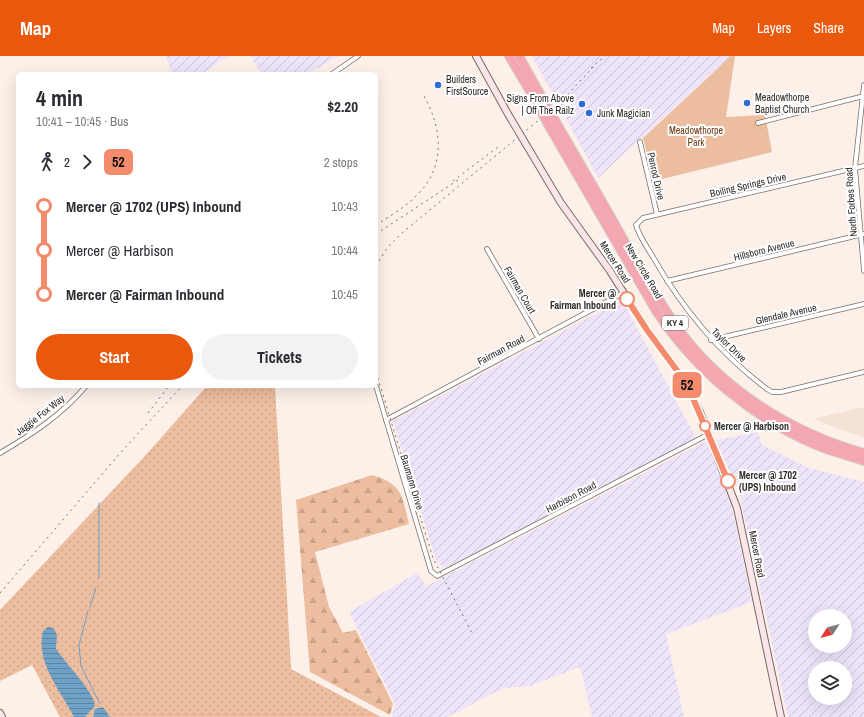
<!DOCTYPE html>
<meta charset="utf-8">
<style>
:root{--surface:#fff;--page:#f2f2f3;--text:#2b2b33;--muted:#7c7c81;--accent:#ea580c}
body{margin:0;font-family:"Archivo Narrow",sans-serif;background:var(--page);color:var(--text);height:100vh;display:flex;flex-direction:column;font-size:15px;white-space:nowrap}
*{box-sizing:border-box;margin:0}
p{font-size:13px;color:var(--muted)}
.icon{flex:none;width:22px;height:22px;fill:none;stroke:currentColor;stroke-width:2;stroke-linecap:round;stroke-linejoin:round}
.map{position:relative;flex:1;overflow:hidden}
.panel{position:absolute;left:16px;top:16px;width:362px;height:316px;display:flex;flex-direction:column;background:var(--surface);border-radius:6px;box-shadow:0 4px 16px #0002}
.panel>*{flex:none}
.badge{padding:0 8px;border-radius:6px;font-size:14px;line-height:26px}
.needle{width:26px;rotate:234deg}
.tools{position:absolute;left:808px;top:553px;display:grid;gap:8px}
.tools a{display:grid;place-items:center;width:44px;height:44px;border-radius:50%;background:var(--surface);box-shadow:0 4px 16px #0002;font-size:20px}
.map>.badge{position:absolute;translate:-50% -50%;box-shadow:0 0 0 2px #fff}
.legs{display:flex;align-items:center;gap:6px;height:44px;padding:0 20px;font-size:13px}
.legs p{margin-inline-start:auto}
.overview{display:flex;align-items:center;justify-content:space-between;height:68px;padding:0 20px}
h1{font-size:22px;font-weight:700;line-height:30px}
.action{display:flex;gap:8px;margin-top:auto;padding:8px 20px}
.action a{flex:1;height:46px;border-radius:24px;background:var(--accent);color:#fff;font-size:16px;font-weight:700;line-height:46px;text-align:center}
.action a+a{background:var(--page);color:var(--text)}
ul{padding:0 20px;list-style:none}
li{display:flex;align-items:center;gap:14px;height:44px;font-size:15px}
li i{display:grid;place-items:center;width:6px;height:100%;margin:0 5px;background:currentColor}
li i::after{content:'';width:10px;height:10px;margin:-5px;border:3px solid;border-radius:50%;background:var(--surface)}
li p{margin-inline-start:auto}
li:first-child i{background:linear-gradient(#0000 50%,currentColor 0)}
li:last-child i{background:linear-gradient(currentColor 50%,#0000 0)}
header{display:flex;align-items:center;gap:24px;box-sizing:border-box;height:56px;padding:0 20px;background:var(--accent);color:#fff}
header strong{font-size:19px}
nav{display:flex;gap:22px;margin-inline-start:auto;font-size:14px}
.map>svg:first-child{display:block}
.built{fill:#f5e2d6}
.industrial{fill:url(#industrial-furrows);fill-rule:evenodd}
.grass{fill:url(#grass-dots)}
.forest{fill:url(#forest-firs)}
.green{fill:#ecbd9f}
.water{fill:url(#water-rules)}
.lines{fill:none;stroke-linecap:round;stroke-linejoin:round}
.stream{stroke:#70a2c8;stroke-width:1}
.street-casing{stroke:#786e67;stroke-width:5.5}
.secondary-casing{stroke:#786e67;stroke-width:8}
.highway-casing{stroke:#d1d0cf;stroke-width:10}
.street{stroke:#fff;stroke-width:4}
.secondary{stroke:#fce5e8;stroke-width:6}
.highway{stroke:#f5a7b1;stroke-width:8}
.rail{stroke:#7b7470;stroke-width:1;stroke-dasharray:2 4;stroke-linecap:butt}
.secondary-bridge-casing{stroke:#786e67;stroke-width:8;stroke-linecap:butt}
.highway-bridge-casing{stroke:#d1d0cf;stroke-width:10;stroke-linecap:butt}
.secondary-bridge{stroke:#fce5e8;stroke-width:6}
.highway-bridge{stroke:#f5a7b1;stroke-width:8}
.line-1-casing{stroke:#fff;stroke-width:9}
.line-1{stroke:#f58b6d;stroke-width:6}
.poi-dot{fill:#2c6cd9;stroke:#fff;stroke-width:1.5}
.stop-1-dot{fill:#fff;stroke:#f58b6d;stroke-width:2}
.labels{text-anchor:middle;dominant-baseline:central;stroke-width:4;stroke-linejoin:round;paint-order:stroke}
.shield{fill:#fff;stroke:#6c6967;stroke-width:1}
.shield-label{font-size:9px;font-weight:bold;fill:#2d2926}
.poi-label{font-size:10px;fill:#2d2926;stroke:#fff;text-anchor:start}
.park-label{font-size:10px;fill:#6d3b16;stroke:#fff}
.street-label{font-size:10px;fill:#2d2926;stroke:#fff}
.stop-label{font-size:10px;font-weight:bold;fill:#2d2926;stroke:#fff;text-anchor:start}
</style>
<header>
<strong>Map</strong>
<nav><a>Map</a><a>Layers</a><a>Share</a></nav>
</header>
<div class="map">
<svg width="864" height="661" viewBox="0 0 864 661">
<defs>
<pattern id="industrial-furrows" width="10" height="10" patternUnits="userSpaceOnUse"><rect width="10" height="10" fill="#ede4fa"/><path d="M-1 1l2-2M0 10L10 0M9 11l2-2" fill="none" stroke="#ccc4d6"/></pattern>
<pattern id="grass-dots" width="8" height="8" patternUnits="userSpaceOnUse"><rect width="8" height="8" fill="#ecbd9f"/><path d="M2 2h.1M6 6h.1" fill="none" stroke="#cba289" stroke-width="1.8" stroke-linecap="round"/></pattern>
<pattern id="forest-firs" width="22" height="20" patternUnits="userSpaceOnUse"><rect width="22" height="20" fill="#ecbd9f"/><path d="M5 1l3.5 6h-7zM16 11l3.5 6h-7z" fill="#cba289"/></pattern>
<pattern id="water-rules" width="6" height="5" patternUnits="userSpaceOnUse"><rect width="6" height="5" fill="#70a2c8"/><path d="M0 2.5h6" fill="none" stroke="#5c84a2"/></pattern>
</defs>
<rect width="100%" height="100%" fill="#fcf0e9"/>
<polygon class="built" points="864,351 864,382 813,363"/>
<g class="industrial">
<polygon points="166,0 229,0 202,18 172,18"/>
<polygon points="251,0 339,0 307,18 261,18"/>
<polygon points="532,0 731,0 598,122"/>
<polygon points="618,246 623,246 696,382 446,512 437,507 393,365"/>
<path d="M758,376L762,389L809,412L864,426V661H788L735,418L731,419L716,384ZM815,560H845V590H815ZM815,612H845V642H815Z"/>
<polygon points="708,384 728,433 752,546 666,578 684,661 592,661 580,611 530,630 504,632 447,661 392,661 395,648 349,556 417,517 426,530"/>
</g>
<polygon class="grass" points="207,330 275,330 291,613 381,661 60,661 32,609 0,625 0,554 143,402"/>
<path class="forest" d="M372,419C403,428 402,440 409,468L315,496L329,551L343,577L356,574L393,648L390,659L310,616L296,444Z"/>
<polygon class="green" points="731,0 735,0 726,61 765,59 772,96 654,125 643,82"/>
<g class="water">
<path d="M48,571L53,572L57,579L56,593C64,605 95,637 95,650L85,661H74C61,635 35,606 43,575Z"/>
<polygon points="103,651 110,661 93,661 95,653"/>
</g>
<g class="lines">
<g class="stream">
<polyline points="99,447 99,522"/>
<polyline points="90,551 96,532"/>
<polyline points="88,555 79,589 81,610 100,648"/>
</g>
<defs>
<g id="street">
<polyline points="332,18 358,0"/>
<polyline points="864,29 855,112 864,215"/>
<polyline points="758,67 864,40"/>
<polyline points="640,86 657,158"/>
<path d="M864,110L643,162L636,169C639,180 647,191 653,201C683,254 719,297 767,333L772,336H781L864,316"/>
<polyline points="487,193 539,283"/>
<polyline points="667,225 864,178"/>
<polyline points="711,284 864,248"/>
<polyline points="376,330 431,515 437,520 709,378"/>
<polyline points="386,364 623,237"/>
<path d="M0,397C31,379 63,358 86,330"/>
</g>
<g id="secondary">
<polyline points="476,0 508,58"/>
<polyline points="527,90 561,147 610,215 647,274 680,318 700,356 737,452 781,661"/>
<polyline points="0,657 2,661"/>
</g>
<g id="highway">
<polyline points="509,0 532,39"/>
<polyline points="519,0 538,34"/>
<path d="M556,66C578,104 600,141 621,179C638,208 654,237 673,265C717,330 789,376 864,397"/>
<path d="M550,72L656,255C696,315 752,362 818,390C833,396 849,400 864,405"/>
</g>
</defs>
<use href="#street" class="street-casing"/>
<use href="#secondary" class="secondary-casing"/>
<use href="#highway" class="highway-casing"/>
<use href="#street" class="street"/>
<use href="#secondary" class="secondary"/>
<use href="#highway" class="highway"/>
<g class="rail">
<polyline points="591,12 605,0"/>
<polyline points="453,125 498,91"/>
<path d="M376,169C390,160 406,151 418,138C446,110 442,72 424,40"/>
<polyline points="376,178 458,124"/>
<polyline points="376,210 387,192 402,177 534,68 568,38 596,8"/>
<polyline points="376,316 433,502 473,579"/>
<polyline points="148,357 169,330"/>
<polyline points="0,537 122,395 182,330"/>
</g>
<defs>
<polyline id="secondary-bridge" points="508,58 527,90"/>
<g id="highway-bridge">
<polyline points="538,34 556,66"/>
<polyline points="532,39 550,72"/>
</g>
</defs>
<use href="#secondary-bridge" class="secondary-bridge-casing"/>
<use href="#highway-bridge" class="highway-bridge-casing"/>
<use href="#secondary-bridge" class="secondary-bridge"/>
<use href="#highway-bridge" class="highway-bridge"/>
</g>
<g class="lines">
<defs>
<polyline id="line-1" points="627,243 647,274 687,328 728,425"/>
</defs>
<use href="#line-1" class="line-1-casing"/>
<use href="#line-1" class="line-1"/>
</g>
<g class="poi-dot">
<circle cx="438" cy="29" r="4"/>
<circle cx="747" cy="47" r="4"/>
<circle cx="582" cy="48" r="4"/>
<circle cx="589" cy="57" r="4"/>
</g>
<g class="stop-1-dot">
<circle cx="627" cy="243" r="7"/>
<circle cx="705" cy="370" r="5"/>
<circle cx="728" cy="425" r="7"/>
</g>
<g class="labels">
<rect class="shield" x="662" y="260" width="26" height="14" rx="3"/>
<g class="shield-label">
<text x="675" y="267">KY 4</text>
</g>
<g class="poi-label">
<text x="446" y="23">Builders<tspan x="446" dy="12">FirstSource</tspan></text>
<text x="755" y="41">Meadowthorpe<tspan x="755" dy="12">Baptist Church</tspan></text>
<text x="574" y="42" text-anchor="end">Signs From Above<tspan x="574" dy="12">| Off The Railz</tspan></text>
<text x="597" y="57">Junk Magician</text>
</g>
<g class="park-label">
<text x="696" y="74">Meadowthorpe<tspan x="696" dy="12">Park</tspan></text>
</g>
<g class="street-label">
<text transform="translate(656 120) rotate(77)">Penrod Drive</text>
<text transform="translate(748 129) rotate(-13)">Boiling Springs Drive</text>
<text transform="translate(851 146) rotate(-94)">North Forbes Road</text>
<text transform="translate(764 194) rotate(-14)">Hillsboro Avenue</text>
<text transform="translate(615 206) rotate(57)">Mercer Road</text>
<text transform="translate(644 215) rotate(59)">New Circle Road</text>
<text transform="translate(520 234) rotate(60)">Fairman Court</text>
<text transform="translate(786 258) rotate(-13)">Glendale Avenue</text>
<text transform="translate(729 289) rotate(44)">Taylor Drive</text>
<text transform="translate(501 294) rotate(-28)">Fairman Road</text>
<text transform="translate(40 359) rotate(-38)">Jaggie Fox Way</text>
<text transform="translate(412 426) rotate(73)">Baumann Drive</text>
<text transform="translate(571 441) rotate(-28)">Harbison Road</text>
<text transform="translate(757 498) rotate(79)">Mercer Road</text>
</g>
<g class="stop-label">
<text x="616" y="237" text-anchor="end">Mercer @<tspan x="616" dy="12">Fairman Inbound</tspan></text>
<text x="714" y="370">Mercer @ Harbison</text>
<text x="739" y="419">Mercer @ 1702<tspan x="739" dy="12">(UPS) Inbound</tspan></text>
</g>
</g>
</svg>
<div class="tools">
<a><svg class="needle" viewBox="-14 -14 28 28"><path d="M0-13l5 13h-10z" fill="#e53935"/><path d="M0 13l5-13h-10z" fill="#7c7c81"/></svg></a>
<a><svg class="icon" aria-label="layers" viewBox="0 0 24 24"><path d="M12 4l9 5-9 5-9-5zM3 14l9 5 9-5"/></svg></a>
</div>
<b class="badge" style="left:687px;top:329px;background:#f58b6d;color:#111">52</b>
<section class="panel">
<div class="overview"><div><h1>4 min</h1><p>10:41 – 10:45 · Bus</p></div><b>$2.20</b></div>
<div class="legs"><svg class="icon" aria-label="walk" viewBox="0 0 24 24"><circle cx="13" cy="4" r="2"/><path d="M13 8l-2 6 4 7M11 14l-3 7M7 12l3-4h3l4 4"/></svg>2<svg class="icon" aria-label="forward" viewBox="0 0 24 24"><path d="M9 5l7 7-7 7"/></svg><b class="badge" style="background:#f58b6d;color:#111">52</b><p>2 stops</p></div>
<ul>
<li><i style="color:#f58b6d"></i><b>Mercer @ 1702 (UPS) Inbound</b><p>10:43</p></li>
<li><i style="color:#f58b6d"></i><span>Mercer @ Harbison</span><p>10:44</p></li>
<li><i style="color:#f58b6d"></i><b>Mercer @ Fairman Inbound</b><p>10:45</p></li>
</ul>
<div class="action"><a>Start</a><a>Tickets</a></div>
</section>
</div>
